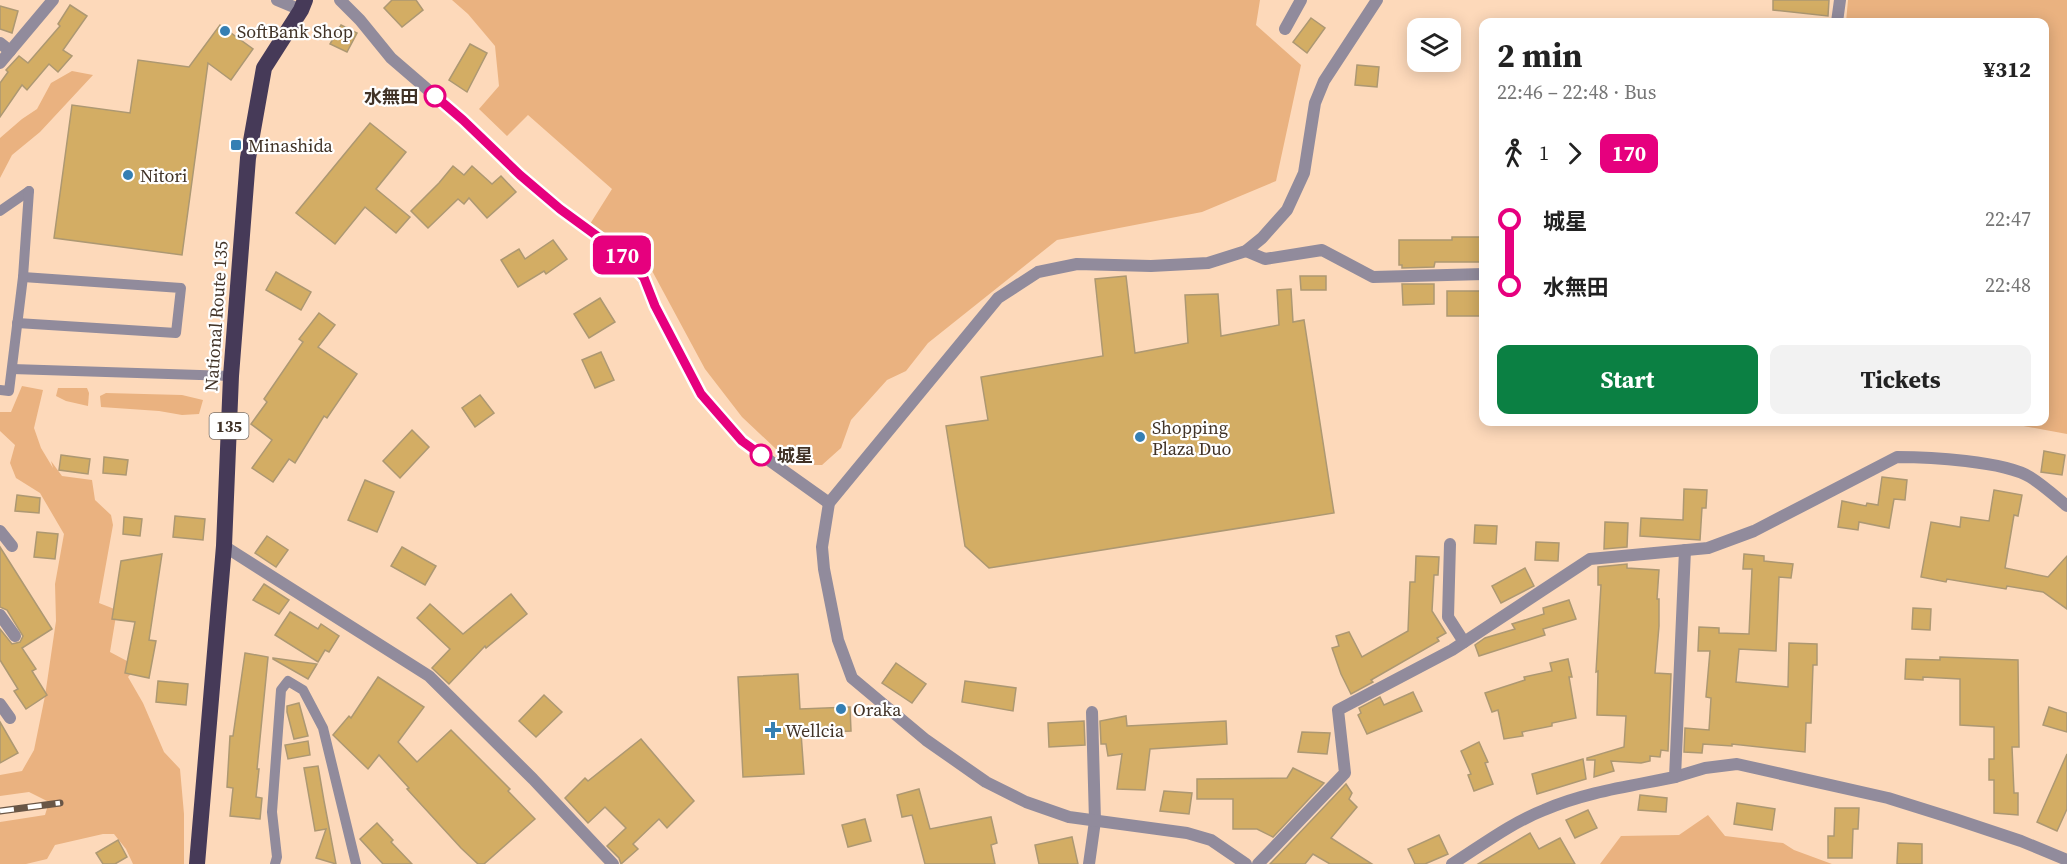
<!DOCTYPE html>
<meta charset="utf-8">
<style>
:root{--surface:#fff;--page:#f2f2f2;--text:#222;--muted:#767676;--accent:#0b8043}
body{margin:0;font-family:"Source Serif 4","Noto Sans JP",serif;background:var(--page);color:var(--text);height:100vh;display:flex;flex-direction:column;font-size:22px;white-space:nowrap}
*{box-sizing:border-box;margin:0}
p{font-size:20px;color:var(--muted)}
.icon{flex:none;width:33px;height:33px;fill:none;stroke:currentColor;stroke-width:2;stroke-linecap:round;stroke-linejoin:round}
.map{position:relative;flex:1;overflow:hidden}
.side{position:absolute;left:1479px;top:18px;width:570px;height:408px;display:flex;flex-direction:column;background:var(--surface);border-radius:12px;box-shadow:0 3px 15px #0003}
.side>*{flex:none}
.badge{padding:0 12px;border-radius:9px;font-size:21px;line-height:39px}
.tools{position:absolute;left:1407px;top:18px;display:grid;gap:12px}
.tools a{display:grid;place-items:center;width:54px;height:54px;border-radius:12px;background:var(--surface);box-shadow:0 3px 15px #0003;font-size:30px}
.map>.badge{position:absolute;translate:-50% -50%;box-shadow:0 0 0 3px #fff}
.legs{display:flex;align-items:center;gap:9px;height:66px;padding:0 18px;font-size:20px}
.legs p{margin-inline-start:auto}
.head{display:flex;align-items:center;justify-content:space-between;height:102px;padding:0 18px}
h1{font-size:33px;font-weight:700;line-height:45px}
.button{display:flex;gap:12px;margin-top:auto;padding:12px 18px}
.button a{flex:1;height:69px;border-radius:12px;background:var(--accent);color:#fff;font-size:24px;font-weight:700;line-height:69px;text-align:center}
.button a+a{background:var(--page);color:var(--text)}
ul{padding:0 18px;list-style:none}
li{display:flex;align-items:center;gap:21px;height:66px;font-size:22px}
li i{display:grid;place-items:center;width:9px;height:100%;margin:0 8px;background:currentColor}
li i::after{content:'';width:15px;height:15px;margin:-8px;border:4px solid;border-radius:50%;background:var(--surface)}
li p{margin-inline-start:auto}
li:first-child i{background:linear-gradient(#0000 50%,currentColor 0)}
li:last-child i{background:linear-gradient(currentColor 50%,#0000 0)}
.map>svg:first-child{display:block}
.green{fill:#eab280}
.building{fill:#d3ad64;stroke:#ad9872;stroke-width:1.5}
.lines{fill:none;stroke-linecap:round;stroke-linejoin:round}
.service{stroke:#918b9c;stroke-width:10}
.minor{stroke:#918b9c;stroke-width:12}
.tertiary{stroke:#918b9c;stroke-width:12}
.trunk{stroke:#463a58;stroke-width:16}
.rail-casing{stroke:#695646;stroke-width:7}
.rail{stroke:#fff;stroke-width:4.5;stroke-dasharray:14;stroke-linecap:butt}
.line-1-casing{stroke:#fff;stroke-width:14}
.line-1{stroke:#e6007e;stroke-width:9}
.poi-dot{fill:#357fb3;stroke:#fff;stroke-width:2}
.stop-1-dot{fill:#fff;stroke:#e6007e;stroke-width:3}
.labels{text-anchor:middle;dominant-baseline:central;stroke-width:4.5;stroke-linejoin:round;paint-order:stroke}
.shield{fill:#fff;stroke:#7a7068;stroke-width:1.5}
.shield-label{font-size:16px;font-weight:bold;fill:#413327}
.poi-label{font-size:18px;fill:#413327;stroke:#fff;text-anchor:start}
.stop-label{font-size:18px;font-weight:bold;fill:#413327;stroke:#fff;text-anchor:end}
.street-label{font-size:18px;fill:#413327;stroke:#fff}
</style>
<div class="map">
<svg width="2067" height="864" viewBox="0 0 2067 864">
<rect width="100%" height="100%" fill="#fdd9ba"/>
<g class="green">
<polygon points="452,0 1260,0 1256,25 1301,65 1276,181 1202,212 1057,240 928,343 906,371 887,380 851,420 841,448 822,465 793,465 742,417 705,369 650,267 590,224 612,189 528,115 507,136 479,109 499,86 495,46 468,14"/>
<polygon points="1848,0 2067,0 2067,434 2002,422 2044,422 2044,22 1846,22"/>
<polygon points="72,71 93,75 40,132 12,155 0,178 0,138 22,119 37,109 51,83"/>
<polygon points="22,386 43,390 34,428 41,448 53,468 51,461 62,476 92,480 95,500 111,515 113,525 99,603 117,610 110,652 127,661 135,669 128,677 143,703 164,752 180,769 184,814 184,864 133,864 126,849 114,834 103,834 55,845 47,859 26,864 0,864 0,822 45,815 49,802 29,792 0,796 0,775 22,771 34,750 45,696 56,621 55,584 64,534 40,493 16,478 10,463 15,445 0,431 0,412 11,412"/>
<polygon points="58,388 87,388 89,393 88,406 66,401 56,396"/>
<polygon points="106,393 182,395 203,400 199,414 182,415 159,411 101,407 100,396"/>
<polygon points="1708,815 1725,836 1783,843 1794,850 1832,864 1600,864 1621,836 1679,835"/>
</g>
<g class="building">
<polygon points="392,0 416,0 423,10 402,27 384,8"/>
<polygon points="1773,0 1829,0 1828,16 1773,10"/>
<polygon points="70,5 87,16 63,50 72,56 58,72 49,64 27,90 22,85 0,117 0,83 8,72 6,70 19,56 28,63 60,26 58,24"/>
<polygon points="0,6 18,11 12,33 0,29"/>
<polygon points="1311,18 1325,28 1307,53 1293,42"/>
<polygon points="220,25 253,49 231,80 208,63 182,255 54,238 72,105 130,113 138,60 189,67"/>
<polygon points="341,25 357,33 347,52 330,44"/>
<polygon points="470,44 487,53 467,92 449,80"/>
<polygon points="1357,65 1379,67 1377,87 1355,85"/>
<polygon points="370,123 406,152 376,189 410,217 396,233 365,207 335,244 296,213"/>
<polygon points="453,166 464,175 472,166 492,184 501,176 516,192 487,218 469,198 464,204 458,199 428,228 411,211 439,183"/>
<polygon points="1452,237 1484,237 1484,262 1435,262 1434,267 1402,268 1402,265 1399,265 1399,240 1452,240"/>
<polygon points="553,240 567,259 546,274 544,271 518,287 501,260 519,249 525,259"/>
<polygon points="276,272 311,292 301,310 266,290"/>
<polygon points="1126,276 1135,353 1188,343 1185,295 1218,294 1221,336 1279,325 1277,290 1291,289 1293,322 1304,320 1334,513 989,568 965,546 946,426 988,420 981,377 1103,356 1095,279"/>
<polygon points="1300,276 1326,276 1326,290 1301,290"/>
<polygon points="1402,284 1434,284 1434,304 1403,305"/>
<rect x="1447" y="291" width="37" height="25"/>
<polygon points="600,298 615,322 589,338 574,314"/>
<polygon points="319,313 335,325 318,347 357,374 327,418 324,416 295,463 289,459 273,482 252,468 272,440 251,424 267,402 264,399 303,342 299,339"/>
<polygon points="601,352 614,380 595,388 582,360"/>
<polygon points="480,395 494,413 475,427 462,408"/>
<polygon points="412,430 429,447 400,478 383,461"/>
<polygon points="2044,451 2065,455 2062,475 2041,472"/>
<polygon points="61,455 90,459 88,474 59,470"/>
<polygon points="104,457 128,460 126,475 103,473"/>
<polygon points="1882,477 1907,480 1905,500 1894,499 1889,528 1859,522 1858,530 1838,527 1842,501 1866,506 1867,503 1878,505"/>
<polygon points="365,480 394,492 377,532 348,520"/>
<polygon points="1684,489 1707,490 1706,508 1702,508 1700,540 1640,536 1641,518 1683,520"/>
<polygon points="1994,490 2022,495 2018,516 2014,515 2005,568 2048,577 2067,556 2067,609 2043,592 2007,586 2006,589 1947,579 1946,582 1921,577 1931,522 1960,527 1961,517 1989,521"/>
<polygon points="17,495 40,498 39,513 15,511"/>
<polygon points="175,516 205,519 203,540 173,537"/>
<polygon points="124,517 142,519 140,536 123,534"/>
<polygon points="1605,522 1628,523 1627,547 1604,549"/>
<polygon points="1475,525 1497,526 1496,544 1474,543"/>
<polygon points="37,532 58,534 55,559 34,557"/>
<polygon points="267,536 288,550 276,567 255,553"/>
<polygon points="1536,542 1559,543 1558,561 1535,560"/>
<polygon points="0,547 52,629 22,648 36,669 32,671 47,695 26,709 14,691 18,689 0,660 0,629 12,644 20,642 23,636 7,610 0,607"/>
<polygon points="402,547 436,566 425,585 391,566"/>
<polygon points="162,554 149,640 156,641 149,678 125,673 135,622 112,619 121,561"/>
<polygon points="1744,554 1764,556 1764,561 1793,564 1791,578 1779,577 1776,651 1739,649 1736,682 1788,687 1789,643 1817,644 1817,665 1813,665 1811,723 1806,723 1805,752 1732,744 1732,746 1703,744 1702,753 1684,752 1685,728 1709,730 1711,698 1706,697 1710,651 1698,651 1699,627 1719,628 1719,633 1749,634 1752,569 1743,569"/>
<polygon points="1416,556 1439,557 1438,575 1434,575 1432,611 1446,633 1437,638 1439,641 1371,680 1373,682 1351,694 1341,674 1332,648 1339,646 1336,636 1349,632 1362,657 1408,631 1410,582 1415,582"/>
<polygon points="1627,564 1627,568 1659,570 1657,599 1659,599 1659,626 1655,673 1671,674 1668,751 1661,750 1660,757 1650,756 1650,761 1641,763 1611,761 1614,771 1594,777 1595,760 1587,760 1587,758 1624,747 1626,716 1597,715 1598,671 1596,672 1601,585 1598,585 1598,567"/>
<polygon points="1525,568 1534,586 1501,603 1492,586"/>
<polygon points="264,584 289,600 279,614 253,600"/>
<polygon points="511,594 527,614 486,648 485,646 449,684 432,668 450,649 417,618 430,604 463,634"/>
<polygon points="1569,600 1576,619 1543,629 1545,635 1479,656 1475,645 1485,638 1515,629 1512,624 1544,614 1543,608"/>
<polygon points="1913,608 1931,609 1930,630 1912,629"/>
<polygon points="290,612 318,629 321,624 339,636 329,652 325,650 318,662 275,635"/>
<polygon points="245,653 268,657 257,769 259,769 256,797 262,798 260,819 230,816 233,788 227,787 230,736 233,736"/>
<polygon points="1940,657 2018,660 2019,747 2012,747 2014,793 2018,793 2018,815 1994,813 1994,780 1989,780 1989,759 1994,759 1994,727 1960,725 1960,679 1923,677 1923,680 1905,679 1906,659 1940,660"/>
<polygon points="273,658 317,664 308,679 273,659"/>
<polygon points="1568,659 1572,677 1569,677 1576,718 1552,723 1552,726 1522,732 1523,736 1504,739 1498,710 1492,712 1485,693 1525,680 1524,677 1552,671 1550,663"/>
<polygon points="896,663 926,684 912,703 882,683"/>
<polygon points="798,674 800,709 850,707 851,731 801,733 804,774 743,777 738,677"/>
<polygon points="378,677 424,707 398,742 417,762 451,730 510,789 508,791 535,819 484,864 478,864 461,848 407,789 409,788 379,755 368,769 333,735 349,716 351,718"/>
<polygon points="158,681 188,684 186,705 156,702"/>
<polygon points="965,681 1016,688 1013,711 962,702"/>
<polygon points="1413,692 1422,711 1367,734 1358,715 1361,713 1359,708 1380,697 1384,705"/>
<polygon points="544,695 562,712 536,737 519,721"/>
<polygon points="299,703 308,736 294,739 287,712 287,706"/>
<polygon points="2049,707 2067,713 2067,732 2043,725"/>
<polygon points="1126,716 1127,726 1226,721 1227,744 1150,749 1145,790 1117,789 1122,754 1108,756 1106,744 1101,744 1100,721"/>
<polygon points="1084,721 1085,745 1049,747 1048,723"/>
<polygon points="0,722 18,753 0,763"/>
<polygon points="1302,732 1330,733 1327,754 1298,752"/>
<polygon points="641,739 694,801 667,828 659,819 633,844 638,849 621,864 619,858 607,846 626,828 605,807 588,823 565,798 585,778 588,781"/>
<polygon points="308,741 310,755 288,759 285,745"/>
<polygon points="1479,742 1488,762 1485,763 1493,784 1474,791 1468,775 1471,774 1461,751"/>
<polygon points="2067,754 2067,809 2057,831 2037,822"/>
<polygon points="1583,759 1586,779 1537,794 1532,774"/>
<polygon points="318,766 324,801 336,864 316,858 326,829 315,831 304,768"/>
<polygon points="1293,768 1324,783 1273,837 1257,829 1233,829 1233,799 1197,799 1197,779 1287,778"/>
<polygon points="1346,784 1352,793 1349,799 1357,807 1331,838 1372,864 1330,864 1313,854 1305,864 1270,864"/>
<polygon points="919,789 930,829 991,817 997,843 991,845 995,864 925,864 912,815 902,817 897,795"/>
<polygon points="1164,791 1192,793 1189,814 1160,811"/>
<polygon points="1640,795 1667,798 1666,812 1638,810"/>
<polygon points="1737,803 1775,809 1772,830 1734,824"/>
<polygon points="1835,808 1859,808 1858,829 1853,829 1852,858 1828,858 1828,836 1834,836"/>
<polygon points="1588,810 1597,828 1575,838 1566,820"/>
<polygon points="865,819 871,841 848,847 842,825"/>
<polygon points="377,823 393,840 391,842 412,864 383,864 360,839"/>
<polygon points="1530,833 1539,849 1560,838 1575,864 1478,864"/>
<polygon points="1439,835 1448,854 1425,864 1415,864 1408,849"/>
<polygon points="1072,837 1078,864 1039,864 1035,845"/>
<polygon points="118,840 127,857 115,864 103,864 96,853"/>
<polygon points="1898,843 1922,844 1922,864 1897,864"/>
</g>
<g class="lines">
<g class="service">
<polyline points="0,211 29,191"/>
<polyline points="17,323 176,333 181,288 23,277"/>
<polyline points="12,369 231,376"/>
<polyline points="0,390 9,391 23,277 29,191"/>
<polyline points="275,864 277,857 272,812 281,690 288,681 303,690 323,728 356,864"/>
</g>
<g class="minor">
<polyline points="277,0 301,10"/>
<polyline points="1837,22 1840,0"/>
<polyline points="1285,29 1301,0"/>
<polyline points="0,43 10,51"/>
<polyline points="0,63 53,0"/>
<polyline points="1246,251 1265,259 1322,250 1373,277 1484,274"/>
<polyline points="0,531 12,546"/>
<polyline points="1450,544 1448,617 1464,642"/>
<polyline points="224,546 429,676 533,779 613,864"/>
<polyline points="0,615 15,636"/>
<polyline points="0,704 10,718"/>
<polyline points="1675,777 1705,768 1737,764 1888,798 1955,819 2021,841 2067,860"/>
<polyline points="1089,864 1095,821 1092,712"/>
<path d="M1258,864L1345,773L1338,710L1452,650L1590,559L1708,548L1754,531L1897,457C1929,457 2004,461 2030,477C2043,485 2055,496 2067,506"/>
<path d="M1452,864C1482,845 1511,823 1544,810C1585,792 1631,786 1675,777L1685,550"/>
</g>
<g class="tertiary">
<polyline points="340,0 360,20 391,58 463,120 520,175 560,209 619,252 643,278 655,306 701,394 742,441 829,503"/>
<polyline points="1246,864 1211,840 1187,833 1069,817 1026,802 986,782 926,740 852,678 838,640 824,569 822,547 829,503 998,298 1038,272 1077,264 1151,266 1208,263 1246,251 1262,238 1287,210 1304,173 1315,103 1324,81 1377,0"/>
</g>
<polyline class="trunk" points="197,864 224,546 231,376 248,158 264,68 301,10 305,0"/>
<defs>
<polyline id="rail" points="0,811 60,803"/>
</defs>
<use href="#rail" class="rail-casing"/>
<use href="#rail" class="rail"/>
</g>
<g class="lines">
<defs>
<polyline id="line-1" points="435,96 463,120 520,175 560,209 619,252 644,278 655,306 701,394 742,441 761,455"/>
</defs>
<use href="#line-1" class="line-1-casing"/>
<use href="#line-1" class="line-1"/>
</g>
<g class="poi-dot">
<circle cx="225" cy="31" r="6"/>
<rect x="230" y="139" width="12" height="12" rx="3"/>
<circle cx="128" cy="175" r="6"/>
<circle cx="1140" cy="437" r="6"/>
<circle cx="841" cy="709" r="6"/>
<path d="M770 721h6v6h6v6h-6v6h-6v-6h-6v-6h6z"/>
</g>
<g class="stop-1-dot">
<circle cx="435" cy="96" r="10"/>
<circle cx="761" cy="455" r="10"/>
</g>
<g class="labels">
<rect class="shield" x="209.5" y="413" width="39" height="26" rx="4.5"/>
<g class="shield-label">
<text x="229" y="426">135</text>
</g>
<g class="poi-label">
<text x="237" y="31">SoftBank Shop</text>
<text x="248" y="145">Minashida</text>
<text x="140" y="175">Nitori</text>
<text x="1152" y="427">Shopping<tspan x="1152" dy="21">Plaza Duo</tspan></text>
<text x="853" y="709">Oraka</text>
<text x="785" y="730">Wellcia</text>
</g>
<g class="stop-label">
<text x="418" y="96">水無田</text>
<text x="777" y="455" text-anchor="start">城星</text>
</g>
<g class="street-label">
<text transform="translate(216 316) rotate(-86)">National Route 135</text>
</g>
</g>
</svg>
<div class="tools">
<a><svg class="icon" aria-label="layers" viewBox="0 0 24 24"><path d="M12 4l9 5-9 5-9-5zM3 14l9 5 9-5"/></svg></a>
</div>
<b class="badge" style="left:622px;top:255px;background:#e6007e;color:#fff">170</b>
<section class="side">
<div class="head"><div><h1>2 min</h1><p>22:46 – 22:48 · Bus</p></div><b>¥312</b></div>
<div class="legs"><svg class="icon" aria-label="walk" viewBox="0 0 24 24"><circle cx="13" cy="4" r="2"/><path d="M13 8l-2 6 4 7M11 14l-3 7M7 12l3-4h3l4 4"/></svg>1<svg class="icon" aria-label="forward" viewBox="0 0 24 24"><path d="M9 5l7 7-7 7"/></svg><b class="badge" style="background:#e6007e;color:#fff">170</b></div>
<ul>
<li><i style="color:#e6007e"></i><b>城星</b><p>22:47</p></li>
<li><i style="color:#e6007e"></i><b>水無田</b><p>22:48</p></li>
</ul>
<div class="button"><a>Start</a><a>Tickets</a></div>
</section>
</div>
